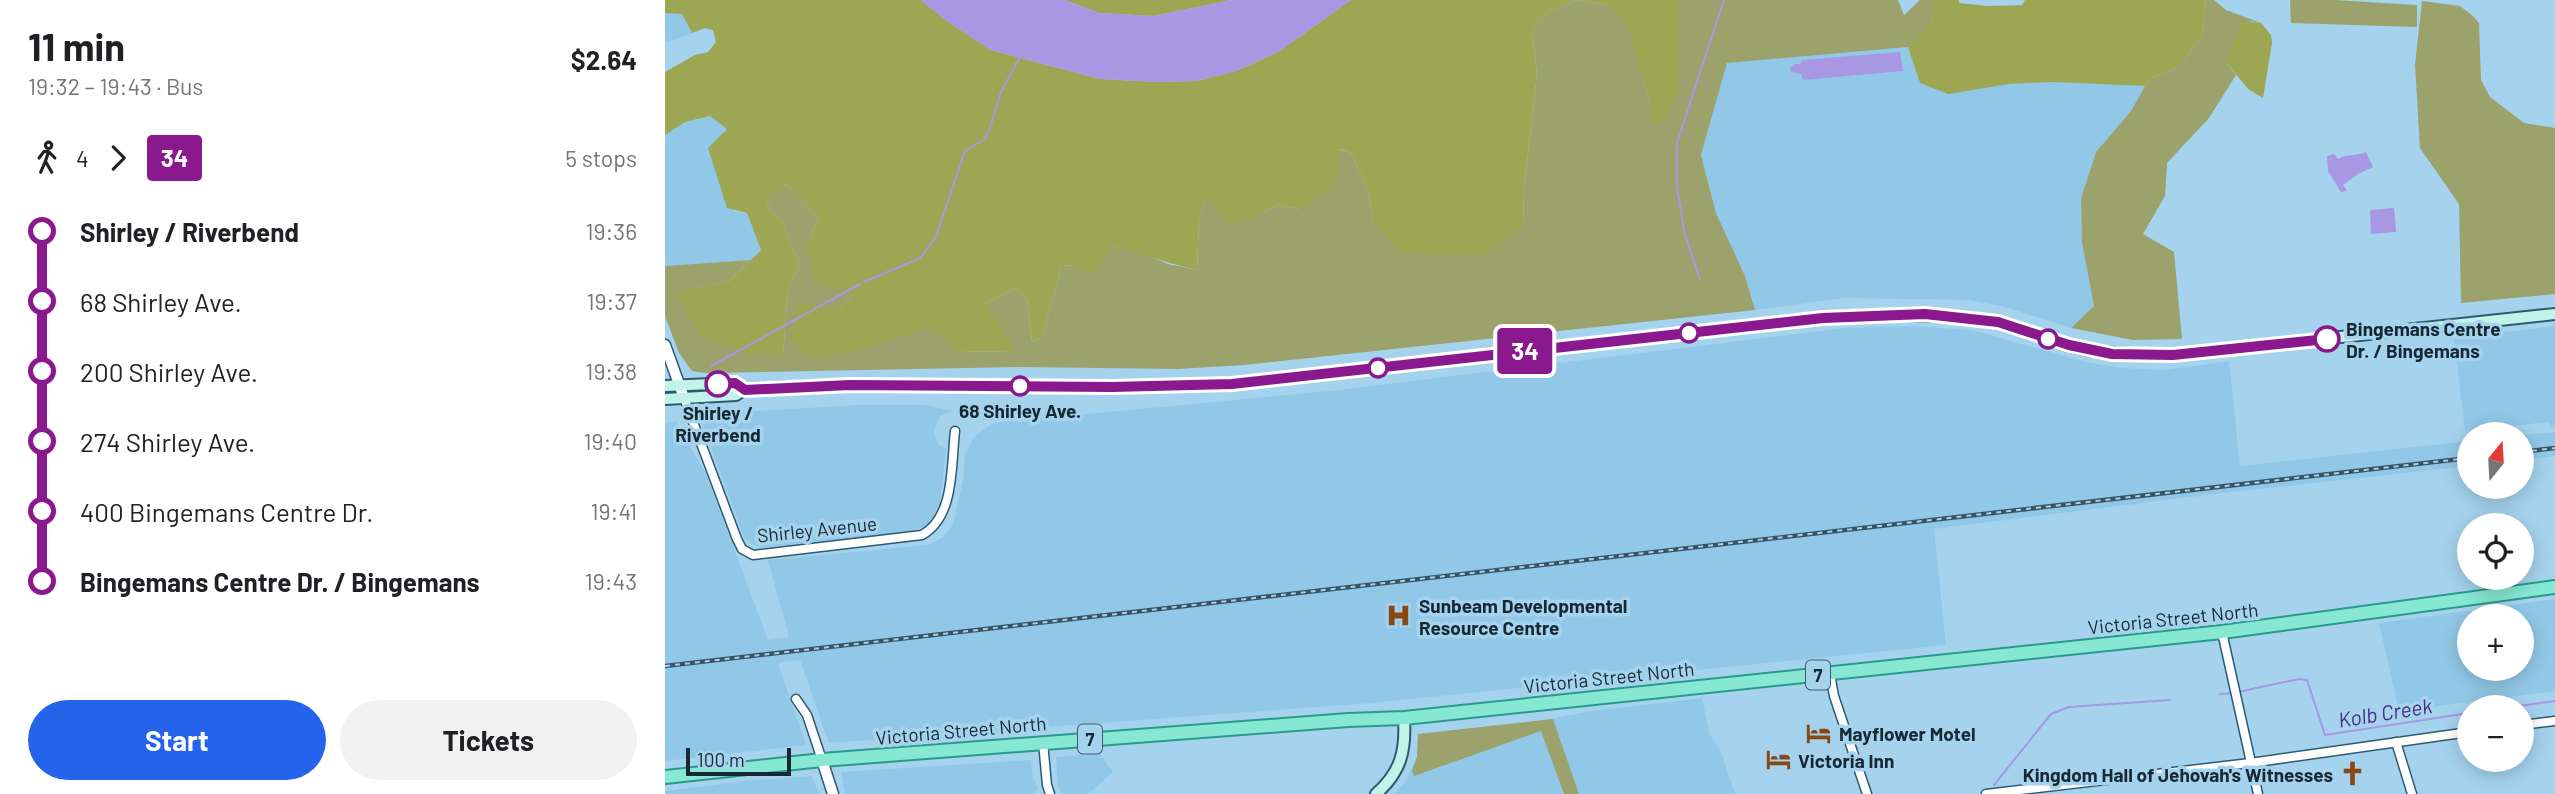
<!DOCTYPE html>
<meta charset="utf-8">
<style>
:root{--surface:#fff;--page:#f2f2f2;--text:#202124;--muted:#757577;--accent:#2563eb}
body{margin:0;font-family:Barlow,sans-serif;background:var(--page);color:var(--text);height:100vh;display:flex;flex-direction:column;font-size:26px;white-space:nowrap}
*{box-sizing:border-box;margin:0}
p{font-size:23px;color:var(--muted)}
.icon{flex:none;width:38px;height:38px;fill:none;stroke:currentColor;stroke-width:2;stroke-linecap:round;stroke-linejoin:round}
.map{position:relative;flex:1;overflow:hidden}
.side{display:flex;flex-direction:column;background:var(--surface);width:665px}
.side>*{flex:none}
.badge{padding:0 14px;border-radius:5px;font-size:24px;line-height:46px}
.needle{width:46px;rotate:18deg}
.controls{position:absolute;left:1792px;top:422px;display:grid;gap:14px}
.controls a{display:grid;place-items:center;width:77px;height:77px;border-radius:50%;background:var(--surface);box-shadow:0 4px 18px #0003;font-size:35px}
.scale{position:absolute;left:21px;bottom:18px;width:105px;box-sizing:border-box;padding-left:7px;border:4px solid #162833;border-top:0;font-size:19px;line-height:24px;white-space:nowrap;color:#162833;-webkit-text-stroke:5px #a5d3ee;paint-order:stroke}
.map>.badge{position:absolute;translate:-50% -50%;box-shadow:0 0 0 4px #fff}
.legs{display:flex;align-items:center;gap:10px;height:77px;padding:0 28px;font-size:23px}
.legs p{margin-inline-start:auto}
.overview{display:flex;align-items:center;justify-content:space-between;height:119px;padding:0 28px}
h1{font-size:38px;font-weight:700;line-height:52px}
.cta{display:flex;gap:14px;margin-top:auto;padding:14px 28px}
.cta a{flex:1;height:80px;border-radius:42px;background:var(--accent);color:#fff;font-size:28px;font-weight:700;line-height:80px;text-align:center}
.cta a+a{background:var(--page);color:var(--text)}
ul{padding:0 28px;list-style:none}
li{display:flex;align-items:center;gap:24px;height:70px;font-size:26px}
li i{display:grid;place-items:center;width:10px;height:100%;margin:0 9px;background:currentColor}
li i::after{content:'';width:18px;height:18px;margin:-9px;border:5px solid;border-radius:50%;background:var(--surface)}
li p{margin-inline-start:auto}
li:first-child i{background:linear-gradient(#0000 50%,currentColor 0)}
li:last-child i{background:linear-gradient(currentColor 50%,#0000 0)}
main{display:flex;flex:1;min-height:0}
.map>svg:first-child{display:block}
.built{fill:#92c8e7;fill-rule:evenodd}
.green{fill:#9ba26b}
.forest{fill:#9da653}
.water{fill:#a897e2}
.lines{fill:none;stroke-linecap:round;stroke-linejoin:round}
.stream{stroke:#a897e2;stroke-width:2}
.minor-casing{stroke:#2e5970;stroke-width:11}
.tertiary-casing{stroke:#2e5970;stroke-width:13}
.secondary-casing{stroke:#2e5970;stroke-width:14}
.primary-casing{stroke:#2a9a88;stroke-width:16}
.minor{stroke:#fff;stroke-width:8}
.tertiary{stroke:#fff;stroke-width:10}
.secondary{stroke:#c2f3e9;stroke-width:10}
.primary{stroke:#86e8d3;stroke-width:12}
.rail-casing{stroke:#3a5362;stroke-width:4.5}
.rail{stroke:#a5d3ee;stroke-width:2;stroke-dasharray:5;stroke-linecap:butt}
.line-1-casing{stroke:#fff;stroke-width:16}
.line-1{stroke:#8b198e;stroke-width:10}
.stop-1-dot{fill:#fff;stroke:#8b198e;stroke-width:3.5}
.labels{text-anchor:middle;dominant-baseline:central;stroke-width:7;stroke-linejoin:round;paint-order:stroke}
.shield{fill:#a5d3ee;stroke:#415b6b;stroke-width:2}
.shield-label{font-size:18px;font-weight:bold;fill:#162833}
.stop-label{font-size:19px;font-weight:bold;fill:#162833;stroke:#a5d3ee}
.street-label{font-size:19px;fill:#162833;stroke:#a5d3ee}
.poi-label{font-size:19px;font-weight:bold;fill:#162833;stroke:#a5d3ee;text-anchor:start}
.water-label{font-size:21px;font-style:italic;fill:#492c83;stroke:#a5d3ee}
</style>
<main>
<section class="side">
<div class="overview"><div><h1>11 min</h1><p>19:32 – 19:43 · Bus</p></div><b>$2.64</b></div>
<div class="legs"><svg class="icon" aria-label="walk" viewBox="0 0 24 24"><circle cx="13" cy="4" r="2"/><path d="M13 8l-2 6 4 7M11 14l-3 7M7 12l3-4h3l4 4"/></svg>4<svg class="icon" aria-label="forward" viewBox="0 0 24 24"><path d="M9 5l7 7-7 7"/></svg><b class="badge" style="background:#8b198e;color:#fff">34</b><p>5 stops</p></div>
<ul>
<li><i style="color:#8b198e"></i><b>Shirley / Riverbend</b><p>19:36</p></li>
<li><i style="color:#8b198e"></i><span>68 Shirley Ave.</span><p>19:37</p></li>
<li><i style="color:#8b198e"></i><span>200 Shirley Ave.</span><p>19:38</p></li>
<li><i style="color:#8b198e"></i><span>274 Shirley Ave.</span><p>19:40</p></li>
<li><i style="color:#8b198e"></i><span>400 Bingemans Centre Dr.</span><p>19:41</p></li>
<li><i style="color:#8b198e"></i><b>Bingemans Centre Dr. / Bingemans</b><p>19:43</p></li>
</ul>
<div class="cta"><a>Start</a><a>Tickets</a></div>
</section>
<div class="map">
<svg width="1890" height="794" viewBox="0 0 1890 794">
<rect width="100%" height="100%" fill="#a5d3ee"/>
<g class="built">
<polygon points="0,13 17,13 27,33 0,43"/>
<polygon points="1243,47 1255,83 1386,82 1480,86 1466,111 1431,152 1416,198 1417,243 1429,306 1406,328 1340,307 1305,300 1179,298 1090,310 1080,276 1051,213 1036,155 1062,62"/>
<polygon points="46,116 63,129 69,212 82,213 96,250 86,260 0,266 0,135 20,122"/>
<polygon points="1248,326 1307,330 1421,362 1456,368 1501,370 1564,361 1575,466 1804,441 1804,466 1566,492 1269,529 1281,645 706,703 164,743 135,660 113,663 141,745 0,761 0,423 11,421 42,476 103,640 124,637 103,560 263,545 277,538 288,525 298,480 300,455 308,438 328,423 674,390 1180,328"/>
<polygon points="1890,326 1890,427 1886,428 1884,422 1800,431 1789,338"/>
<polygon points="194,405 260,405 288,411 275,416 268,432 273,444 281,449 275,502 268,518 259,527 244,532 97,548 87,544 79,538 36,420 71,412"/>
<polygon points="1890,432 1890,456 1857,460 1857,435"/>
<path d="M1890,599V691L1734,711L1714,623ZM1804,616H1857V668H1804Z"/>
<polygon points="1037,698 1045,735 1055,750 1070,794 729,794 740,783 752,757 753,734 868,722 927,711"/>
<polygon points="434,753 448,772 423,794 398,794 393,787 391,757"/>
<polygon points="366,760 368,778 373,789 368,794 180,794 176,772"/>
<polygon points="147,776 154,794 0,794 0,791 80,781"/>
</g>
<g class="green">
<polygon points="912,0 944,5 961,20 986,107 986,124 1014,0 1233,0 1239,15 1255,0 1268,0 1268,21 1243,47 1062,63 1036,155 1051,213 1080,276 1090,310 579,365 513,369 356,367 40,373 27,371 14,353 0,316 0,266 86,260 66,280 11,293 118,355 123,292 134,264 117,221 101,205 121,184 154,218 142,244 187,296 175,308 265,328 292,352 350,351 321,303 350,289 362,299 367,342 377,337 397,266 408,265 448,247 477,253 503,264 532,270 534,222 541,194 596,214 612,205 634,209 674,149 686,153 703,190 708,222 858,227 859,189 872,74 867,30 885,11"/>
<polygon points="1541,0 1549,0 1561,10 1596,23 1586,21 1560,61 1571,75 1544,118 1502,163 1500,196 1478,234 1509,252 1517,339 1468,340 1406,328 1429,306 1417,243 1416,198 1431,152 1466,111 1480,86 1488,77 1515,66 1538,33"/>
<polygon points="1625,0 1669,0 1752,5 1752,27 1626,23"/>
<polygon points="1757,1 1795,6 1808,16 1814,23 1816,80 1825,97 1859,123 1890,128 1890,294 1796,303 1794,204 1755,148 1750,65"/>
<polygon points="888,719 914,794 899,794 876,731 749,776 747,771 752,757 753,734"/>
</g>
<g class="forest">
<path d="M0,0H256L279,19L326,50L435,79L494,82L532,81L571,71L613,52L686,0H1014L1013,90L1003,119L985,124L986,107L961,21L944,5L912,0L885,11L867,30L872,74L859,189L858,227L817,255L735,253L708,222L703,190L686,153L675,149L670,185L634,209L612,205L596,214L562,224L541,195L534,222L532,270C503,264 477,253 448,247L428,274L408,265L397,266L377,337L367,342L362,299L350,289L321,303L351,351L292,352L265,328L190,351L145,358L126,339L133,302L175,308L187,296L149,281L142,244L154,218L121,184L101,205L117,221L134,264L123,292L118,355L76,353L33,334L10,293L66,280L96,250L82,213L62,208L43,148L62,129L45,116L20,122L0,135V72L30,55L43,52L51,42L48,30L40,28L27,33L17,14L0,13Z"/>
<polygon points="400,0 567,0 489,16 434,13"/>
<polygon points="1268,0 1294,0 1294,3 1323,6 1357,5 1360,0 1541,0 1538,33 1515,66 1488,77 1480,86 1386,82 1344,84 1283,94 1255,83 1243,47 1268,21"/>
<polygon points="1578,21 1596,23 1606,35 1607,43 1598,98 1583,89 1560,61"/>
</g>
<g class="water">
<polygon points="256,0 400,0 434,13 489,16 567,0 686,0 613,52 571,71 532,81 494,82 435,79 326,50 279,19"/>
<polygon points="1235,52 1238,71 1138,80 1136,74 1126,72 1125,68 1129,64 1135,64 1137,60"/>
<path d="M1701,152L1708,167L1693,174L1678,185L1682,191L1676,192L1663,171L1662,156L1669,154L1673,159C1683,153 1689,157 1701,152Z"/>
<polygon points="1729,208 1731,232 1706,234 1705,210"/>
</g>
<g class="lines">
<g class="stream">
<polyline points="1035,279 1019,231 1012,187 1012,143 1059,0"/>
<polyline points="199,282 255,258 271,237 300,151 320,139 324,131 336,92 355,57"/>
<polyline points="46,366 195,284"/>
<polyline points="1573,692 1634,679 1642,680 1660,735 1804,713"/>
<polyline points="1555,694 1568,693"/>
<polyline points="1847,707 1890,701"/>
<polyline points="1329,785 1386,714 1404,707 1505,700"/>
</g>
<defs>
<g id="minor">
<path d="M19,398L72,539L77,549L88,555L257,535C290,517 286,465 290,431"/>
<polyline points="1557,632 1593,794"/>
<polyline points="1165,674 1169,696 1202,794"/>
<polyline points="131,699 142,715 157,760"/>
<polyline points="1857,725 1890,721"/>
<polyline points="378,742 382,785 385,794"/>
<polyline points="1731,742 1747,794"/>
<polyline points="1321,794 1585,763 1804,732"/>
</g>
<g id="tertiary">
<polyline points="0,345 19,398"/>
<polyline points="157,760 168,794"/>
</g>
<g id="secondary">
<polyline points="0,386 70,383 80,389"/>
<path d="M0,399L71,395L80,389L185,385L447,387L567,384L1158,318C1216,315 1272,312 1330,322C1354,326 1378,338 1401,345C1436,355 1472,354 1508,355L1890,314"/>
<path d="M711,794C736,772 741,751 739,718"/>
</g>
<polyline id="primary" points="0,777 157,760 683,720 739,718 1557,632 1890,587"/>
</defs>
<use href="#minor" class="minor-casing"/>
<use href="#tertiary" class="tertiary-casing"/>
<use href="#secondary" class="secondary-casing"/>
<use href="#primary" class="primary-casing"/>
<use href="#minor" class="minor"/>
<use href="#tertiary" class="tertiary"/>
<use href="#secondary" class="secondary"/>
<use href="#primary" class="primary"/>
<defs>
<g id="rail">
<polyline points="1857,452 1890,448"/>
<polyline points="0,666 1804,458"/>
</g>
</defs>
<use href="#rail" class="rail-casing"/>
<use href="#rail" class="rail"/>
</g>
<g class="lines">
<defs>
<polyline id="line-1" points="53,384 70,383 80,390 185,385 447,387 567,384 1158,318 1260,314 1333,322 1404,345 1447,354 1508,355 1662,339"/>
</defs>
<use href="#line-1" class="line-1-casing"/>
<use href="#line-1" class="line-1"/>
</g>
<defs>
<symbol id="hospital-bare" viewBox="-9 -9 18 18"><path d="M-5-5h3v3.5h4V-5h3V5h-3V1.5h-4V5h-3Z" fill="#894813" stroke="#a5d3ee" stroke-width="2.5" paint-order="stroke"/></symbol>
<symbol id="hotel-bare" viewBox="-9 -9 18 18"><path d="M-6-4.5h1.5V1H6V5H4.5V3h-9V5H-6ZM-4 0a1.8 1.8 0 1 1 3.6 0ZM.5 0V-2.5h3Q6-2.5 6 0Z" fill="#894813" stroke="#a5d3ee" stroke-width="2.5" paint-order="stroke"/></symbol>
<symbol id="church-bare" viewBox="-9 -9 18 18"><path d="M-1.2-6h2.4v3.5h3.3v2.4h-3.3V6h-2.4V-.1h-3.3v-2.4h3.3Z" fill="#894813" stroke="#a5d3ee" stroke-width="2.5" paint-order="stroke"/></symbol>
</defs>
<g fill-rule="evenodd">
<use href="#hospital-bare" x="716" y="598" width="35" height="35"/>
<use href="#hotel-bare" x="1136" y="716" width="35" height="35"/>
<use href="#hotel-bare" x="1096" y="742" width="35" height="35"/>
<use href="#church-bare" x="1670" y="756" width="35" height="35"/>
</g>
<g class="stop-1-dot">
<circle cx="1024" cy="333" r="9"/>
<circle cx="1383" cy="339" r="9"/>
<circle cx="1662" cy="339" r="12"/>
<circle cx="713" cy="368" r="9"/>
<circle cx="53" cy="384" r="12"/>
<circle cx="355" cy="386" r="9"/>
</g>
<g class="labels">
<g class="shield">
<rect x="1141" y="660.5" width="24" height="29" rx="5"/>
<rect x="413" y="724.5" width="24" height="29" rx="5"/>
</g>
<g class="shield-label">
<text x="1153" y="675">7</text>
<text x="425" y="739">7</text>
</g>
<g class="stop-label">
<text x="1681" y="328" text-anchor="start">Bingemans Centre<tspan x="1681" dy="22">Dr. / Bingemans</tspan></text>
<text x="355" y="410">68 Shirley Ave.</text>
<text x="53" y="412">Shirley /<tspan x="53" dy="22">Riverbend</tspan></text>
</g>
<g class="street-label">
<text transform="translate(152 529) rotate(-6)">Shirley Avenue</text>
<text transform="translate(1508 618) rotate(-6)">Victoria Street North</text>
<text transform="translate(944 677) rotate(-6)">Victoria Street North</text>
<text transform="translate(296 730) rotate(-5)">Victoria Street North</text>
</g>
<g class="poi-label">
<text x="754" y="605">Sunbeam Developmental<tspan x="754" dy="22">Resource Centre</tspan></text>
<text x="1174" y="733">Mayflower Motel</text>
<text x="1133" y="760">Victoria Inn</text>
<text x="1668" y="774" text-anchor="end">Kingdom Hall of Jehovah's Witnesses</text>
</g>
<g class="water-label">
<text transform="translate(1720 712) rotate(-9)">Kolb Creek</text>
</g>
</g>
</svg>
<div class="controls">
<a><svg class="needle" viewBox="-14 -14 28 28"><path d="M0-13l5 13h-10z" fill="#e53935"/><path d="M0 13l5-13h-10z" fill="#757577"/></svg></a>
<a><svg class="icon" aria-label="locate" viewBox="0 0 24 24"><circle cx="12" cy="12" r="6"/><path d="M12 2v4M12 18v4M2 12h4M18 12h4"/></svg></a>
<a>+</a>
<a>−</a>
</div>
<div class="scale">100 m</div>
<b class="badge" style="left:860px;top:351px;background:#8b198e;color:#fff">34</b>
</div>
</main>
